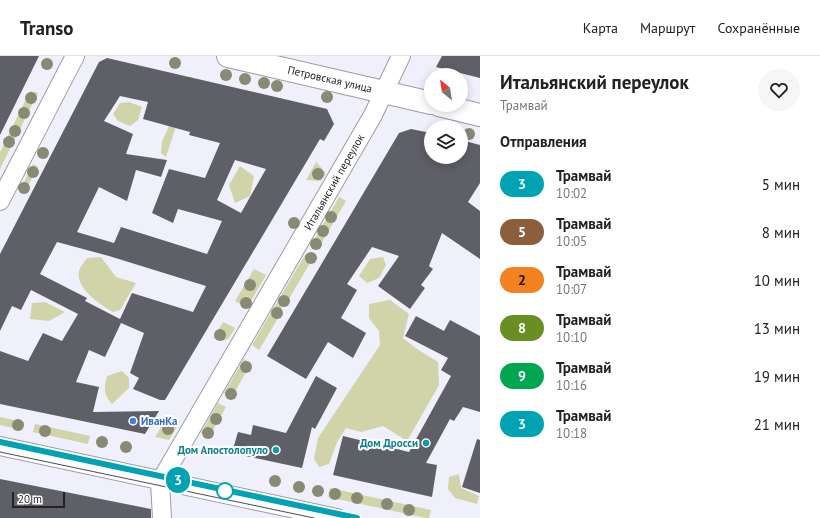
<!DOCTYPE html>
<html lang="ru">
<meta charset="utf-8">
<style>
:root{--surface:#fff;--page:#f6f6f6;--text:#222;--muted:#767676;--line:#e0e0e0}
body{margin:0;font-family:"PT Sans",sans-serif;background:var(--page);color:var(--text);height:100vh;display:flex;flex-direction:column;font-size:15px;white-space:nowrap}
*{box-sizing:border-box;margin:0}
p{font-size:13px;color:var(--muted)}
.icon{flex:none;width:22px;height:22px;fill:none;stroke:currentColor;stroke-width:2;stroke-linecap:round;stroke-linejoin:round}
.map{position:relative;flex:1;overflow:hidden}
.sheet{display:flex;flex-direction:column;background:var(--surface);width:340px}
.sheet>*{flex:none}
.badge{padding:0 8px;border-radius:13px;font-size:14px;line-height:26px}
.needle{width:26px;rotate:330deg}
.tools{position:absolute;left:424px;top:12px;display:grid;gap:8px}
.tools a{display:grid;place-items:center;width:44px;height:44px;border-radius:50%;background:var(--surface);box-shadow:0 2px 10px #0003;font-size:20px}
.scale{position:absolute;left:12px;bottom:10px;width:53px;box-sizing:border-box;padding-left:4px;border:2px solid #222226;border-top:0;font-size:11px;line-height:14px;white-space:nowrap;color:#222226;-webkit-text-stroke:3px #fff;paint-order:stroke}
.map>.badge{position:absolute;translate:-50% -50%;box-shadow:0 0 0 2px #fff}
h2{padding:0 20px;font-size:15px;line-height:36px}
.round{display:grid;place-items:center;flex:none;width:42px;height:42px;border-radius:21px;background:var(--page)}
.summary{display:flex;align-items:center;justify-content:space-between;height:68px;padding:0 20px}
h1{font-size:19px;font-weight:800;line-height:30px}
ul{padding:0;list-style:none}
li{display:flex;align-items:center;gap:12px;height:48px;padding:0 20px}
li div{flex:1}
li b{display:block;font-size:15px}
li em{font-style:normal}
li .badge{min-width:44px;font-weight:700;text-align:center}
header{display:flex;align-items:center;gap:24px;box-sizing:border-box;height:56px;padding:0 20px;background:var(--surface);border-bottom:1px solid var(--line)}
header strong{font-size:19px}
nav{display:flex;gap:22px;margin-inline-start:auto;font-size:14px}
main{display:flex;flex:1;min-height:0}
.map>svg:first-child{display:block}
.green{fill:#d0d4a8}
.building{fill:#5f5f68;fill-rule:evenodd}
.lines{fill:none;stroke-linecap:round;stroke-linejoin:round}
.street-casing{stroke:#9a9ba5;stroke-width:20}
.secondary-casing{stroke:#9a9ba5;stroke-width:24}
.street{stroke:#fff;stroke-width:18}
.secondary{stroke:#fff;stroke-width:22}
.tram{stroke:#4b4b50;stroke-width:1}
.tree{fill:#888a73}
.line-casing{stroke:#fff;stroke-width:9}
.line{stroke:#00a3b4;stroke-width:6}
.shop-dot{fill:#3f7fe0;stroke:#fff;stroke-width:1.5}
.culture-dot{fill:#0f9aa8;stroke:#fff;stroke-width:1.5}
.stop-dot{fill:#fff;stroke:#00a3b4;stroke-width:2}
.labels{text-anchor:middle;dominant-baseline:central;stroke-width:4;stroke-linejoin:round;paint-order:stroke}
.street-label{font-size:11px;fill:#222226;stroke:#fff}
.shop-label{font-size:11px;font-weight:bold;fill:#366cbe;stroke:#fff;text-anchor:start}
.culture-label{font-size:11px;font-weight:bold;fill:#0d838f;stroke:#fff;text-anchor:end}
</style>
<header>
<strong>Transo</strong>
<nav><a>Карта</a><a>Маршрут</a><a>Сохранённые</a></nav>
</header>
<main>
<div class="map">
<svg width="480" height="462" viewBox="0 0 480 462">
<rect width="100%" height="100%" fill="#eff0fb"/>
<g class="green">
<polygon points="180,28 176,70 166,101 161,97 162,86 169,70"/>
<polygon points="30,35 38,37 0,113 0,96"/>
<polygon points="129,46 142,51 138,64 130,70 118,65 113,58 120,47"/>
<polygon points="316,106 326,117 321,125 306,124"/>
<polygon points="33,108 38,111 24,137 20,134"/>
<polygon points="240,110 254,120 250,140 235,147 229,129"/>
<polygon points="339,141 346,145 318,193 311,189"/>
<polygon points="307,198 313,202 286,248 282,249 281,257 259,294 252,289 305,199"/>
<path d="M101,201L116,221L136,227L120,254L113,256C101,249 72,231 80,212C82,209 85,205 87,202Z"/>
<polygon points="383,201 386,209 379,222 367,227 359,220 370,203"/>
<polygon points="254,213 266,219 247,252 235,245"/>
<polygon points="390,244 409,258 403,282 417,293 438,306 439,329 407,385 383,370 361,376 346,372 337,386 329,408 319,411 314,403 318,382 380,289 379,275 369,262 369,248"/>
<polygon points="45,246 65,256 49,265 30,263 32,247"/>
<polygon points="223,266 235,272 229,282 224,285 213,282"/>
<polygon points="244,303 251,307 232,341 224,337"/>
<path d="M122,315L129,322V332L112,348C103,338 104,333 107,320Z"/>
<polygon points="218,347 226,351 209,381 201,377"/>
<polygon points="168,360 180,366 169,384 155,381"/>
<polygon points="0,361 24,366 22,374 0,369"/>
<polygon points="35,368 90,380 88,388 33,376"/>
<polygon points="459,418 461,432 479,440 477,448 455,442 448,433 449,421"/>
<polygon points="330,432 431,454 429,462 426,462 328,441"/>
</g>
<g class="building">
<polygon points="0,0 39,0 0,79"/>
<polygon points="442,0 480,0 480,22 436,11"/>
<path d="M107,2L327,53L334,68L324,85L320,83L165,344H160L133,333L139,322L130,317L144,277L121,267L105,301L89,294L76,326L99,331L93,356L159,355L145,378L0,348V295L28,305L43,277L62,285L78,258L31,234L21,254L12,250L0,275V198L99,6ZM120,40L148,46L143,63L190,76L189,79L220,87L205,122L169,113L152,157L173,167L178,153L222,165L207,198L121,171L114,187L77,176L99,131L127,145L136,114L161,121L167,104L126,98L133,78L104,65ZM235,104L266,113L241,157L217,144ZM57,186L109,200L206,230L193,256L132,237L120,263L85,245L87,242L40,218Z"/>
<polygon points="411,73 431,77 431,101 461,101 461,84 480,89 480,127 468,146 480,155 480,203 442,177 429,210 433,213 421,229 425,232 410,253 378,230 399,200 372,191 347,228 357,234 341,262 366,277 353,302 328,286 306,323 267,300 399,77"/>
<polygon points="416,260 444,275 450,264 480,280 480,356 463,351 454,365 450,363 426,407 437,409 432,441 333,419 343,380 409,396 451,320 441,314 448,302 405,280"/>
<polygon points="316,320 337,332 315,373 312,371 302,412 246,400 247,397 233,393 238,376 251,379 253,369 286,377"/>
<polygon points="477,383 480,384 480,437 462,431"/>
<polygon points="0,423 151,453 151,462 0,462"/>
</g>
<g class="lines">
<defs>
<g id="street">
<polyline points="0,145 75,0"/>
<polyline points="0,390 337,462"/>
<polyline points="162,462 160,426 373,59 401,0"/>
</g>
<g id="secondary">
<polyline points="228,0 431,47"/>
<polyline points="439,49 480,59"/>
</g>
</defs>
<use href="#street" class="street-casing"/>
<use href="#secondary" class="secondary-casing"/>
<use href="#street" class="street"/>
<use href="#secondary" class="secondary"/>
<g class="tram">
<polyline points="0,386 357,462"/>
<polyline points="0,396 314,462"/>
</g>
</g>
<g class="tree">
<circle cx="175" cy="7" r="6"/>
<circle cx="47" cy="8" r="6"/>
<circle cx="226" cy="19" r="6"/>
<circle cx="245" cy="23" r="6"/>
<circle cx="264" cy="27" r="6"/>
<circle cx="277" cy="30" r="6"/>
<circle cx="327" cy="41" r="6"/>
<circle cx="31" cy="42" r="6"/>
<circle cx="24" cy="57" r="6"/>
<circle cx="15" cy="75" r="6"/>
<circle cx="469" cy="78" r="6"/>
<circle cx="9" cy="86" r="6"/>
<circle cx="43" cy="97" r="6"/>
<circle cx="33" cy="116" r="6"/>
<circle cx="318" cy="118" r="6"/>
<circle cx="24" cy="132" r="6"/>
<circle cx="331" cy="161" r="6"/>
<circle cx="294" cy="167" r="6"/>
<circle cx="323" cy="175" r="6"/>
<circle cx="316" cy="188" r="6"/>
<circle cx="311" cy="202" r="6"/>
<circle cx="250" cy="229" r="6"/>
<circle cx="284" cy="245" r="6"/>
<circle cx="246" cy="247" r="6"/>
<circle cx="277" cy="257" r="6"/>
<circle cx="220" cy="279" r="6"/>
<circle cx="246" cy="311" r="6"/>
<circle cx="231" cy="338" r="6"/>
<circle cx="216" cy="363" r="6"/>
<circle cx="18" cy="369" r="6"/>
<circle cx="168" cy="373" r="6"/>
<circle cx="45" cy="375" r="6"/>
<circle cx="208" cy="377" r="6"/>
<circle cx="102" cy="386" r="6"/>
<circle cx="126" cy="391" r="6"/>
<circle cx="275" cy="425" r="6"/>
<circle cx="299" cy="431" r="6"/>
<circle cx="318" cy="435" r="6"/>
<circle cx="335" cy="438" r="6"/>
<circle cx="357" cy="442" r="6"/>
<circle cx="387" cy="448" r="6"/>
<circle cx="409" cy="454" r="6"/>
</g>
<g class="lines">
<defs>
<polyline id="line" points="0,386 357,462"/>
</defs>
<use href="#line" class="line-casing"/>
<use href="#line" class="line"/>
</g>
<circle class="shop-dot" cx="133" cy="365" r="4"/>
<g class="culture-dot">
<circle cx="426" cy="387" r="4"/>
<circle cx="276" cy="394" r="4"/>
</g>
<circle class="stop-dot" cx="225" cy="435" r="8"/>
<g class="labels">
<g class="street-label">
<text transform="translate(330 23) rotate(13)">Петровская улица</text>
<text transform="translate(334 126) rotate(-60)">Итальянский переулок</text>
</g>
<g class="shop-label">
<text x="141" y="365">ИванКа</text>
</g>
<g class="culture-label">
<text x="418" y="387">Дом Дросси</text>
<text x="268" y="394">Дом Апостолопуло</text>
</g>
</g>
</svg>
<div class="tools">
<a><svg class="needle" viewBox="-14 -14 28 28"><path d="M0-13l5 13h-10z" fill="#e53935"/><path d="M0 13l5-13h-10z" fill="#767676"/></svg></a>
<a><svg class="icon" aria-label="layers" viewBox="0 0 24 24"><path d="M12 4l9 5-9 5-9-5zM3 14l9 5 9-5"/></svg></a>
</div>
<div class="scale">20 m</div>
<b class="badge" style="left:178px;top:424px;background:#00a3b4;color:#fff">3</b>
</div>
<section class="sheet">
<div class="summary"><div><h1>Итальянский переулок</h1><p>Трамвай</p></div><a class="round"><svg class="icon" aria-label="heart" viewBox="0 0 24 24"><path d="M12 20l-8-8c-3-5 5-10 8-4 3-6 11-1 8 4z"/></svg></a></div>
<h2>Отправления</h2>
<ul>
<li><span class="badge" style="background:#00a3b4;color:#fff">3</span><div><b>Трамвай</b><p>10:02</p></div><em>5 мин</em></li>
<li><span class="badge" style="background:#8b5e3c;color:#fff">5</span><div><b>Трамвай</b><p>10:05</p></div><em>8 мин</em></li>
<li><span class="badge" style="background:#f58220;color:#111">2</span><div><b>Трамвай</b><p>10:07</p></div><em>10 мин</em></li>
<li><span class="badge" style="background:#6b8e23;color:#fff">8</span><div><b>Трамвай</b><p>10:10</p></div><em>13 мин</em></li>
<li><span class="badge" style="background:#00a651;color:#fff">9</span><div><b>Трамвай</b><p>10:16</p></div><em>19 мин</em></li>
<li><span class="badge" style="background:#00a3b4;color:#fff">3</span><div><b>Трамвай</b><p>10:18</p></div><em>21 мин</em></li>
</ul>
</section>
</main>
